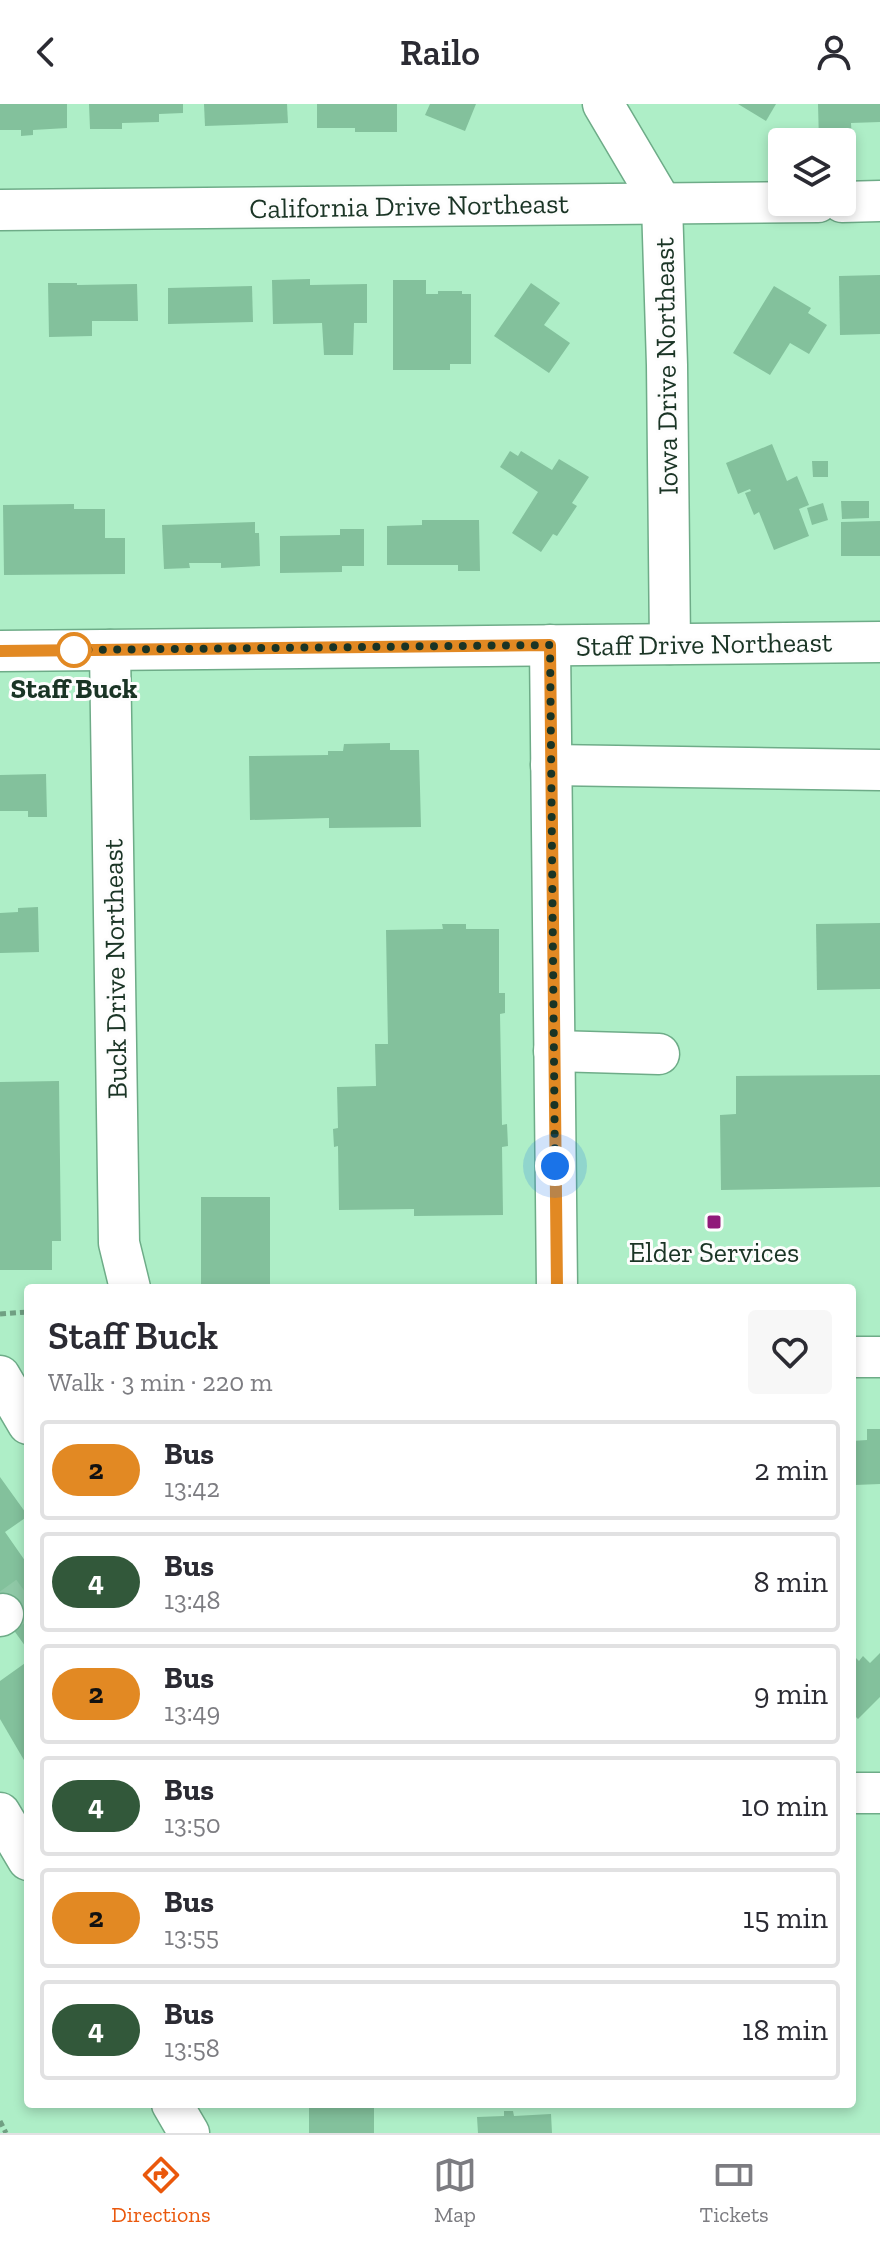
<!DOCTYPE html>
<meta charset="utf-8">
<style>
:root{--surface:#fff;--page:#f7f7f7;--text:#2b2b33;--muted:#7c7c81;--line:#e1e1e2;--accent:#ea580c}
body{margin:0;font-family:"Zilla Slab",serif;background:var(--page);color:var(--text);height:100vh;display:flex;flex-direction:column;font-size:30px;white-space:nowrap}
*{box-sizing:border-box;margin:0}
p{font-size:26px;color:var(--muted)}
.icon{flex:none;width:44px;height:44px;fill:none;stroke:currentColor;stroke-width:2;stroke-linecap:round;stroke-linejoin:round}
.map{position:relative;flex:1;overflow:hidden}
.details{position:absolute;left:24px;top:1180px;width:832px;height:824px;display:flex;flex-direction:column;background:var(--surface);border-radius:8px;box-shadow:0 4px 12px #0003}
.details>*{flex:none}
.badge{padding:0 16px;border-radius:26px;font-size:28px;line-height:52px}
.tools{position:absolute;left:768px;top:24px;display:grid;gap:16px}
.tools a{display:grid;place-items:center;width:88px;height:88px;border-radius:8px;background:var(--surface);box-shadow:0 4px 12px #0003;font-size:40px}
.you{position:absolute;width:40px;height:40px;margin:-20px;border:6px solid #fff;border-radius:50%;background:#1a73e8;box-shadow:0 0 0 12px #1a73e833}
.map>.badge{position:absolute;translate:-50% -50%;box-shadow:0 0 0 4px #fff}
.round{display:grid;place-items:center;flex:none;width:84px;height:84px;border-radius:8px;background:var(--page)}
.overview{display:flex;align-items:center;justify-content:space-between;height:136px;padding:0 24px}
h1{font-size:38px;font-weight:600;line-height:60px}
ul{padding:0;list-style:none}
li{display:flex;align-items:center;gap:24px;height:100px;margin:0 16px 12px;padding:0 8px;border:4px solid var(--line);border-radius:8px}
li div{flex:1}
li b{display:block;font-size:30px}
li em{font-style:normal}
li .badge{min-width:88px;font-weight:700;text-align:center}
header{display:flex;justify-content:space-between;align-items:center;height:104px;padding:0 24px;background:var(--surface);font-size:36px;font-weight:600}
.menu{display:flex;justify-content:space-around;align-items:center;height:112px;border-top:2px solid var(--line);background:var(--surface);font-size:22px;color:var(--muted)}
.menu a{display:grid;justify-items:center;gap:4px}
.menu .active{color:var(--accent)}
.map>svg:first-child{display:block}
.building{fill:#83c19c}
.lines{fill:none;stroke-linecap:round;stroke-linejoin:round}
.minor-tunnel{stroke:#90c9a7;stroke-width:40;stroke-dasharray:40 20;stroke-linecap:butt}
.minor-casing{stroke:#6eac88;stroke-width:43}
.path{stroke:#70a083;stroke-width:5;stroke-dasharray:6 4;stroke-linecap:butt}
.minor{stroke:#fff;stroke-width:40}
.line-casing{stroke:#fff;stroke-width:18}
.line{stroke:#e28923;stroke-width:12}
.walk{stroke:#1a3425;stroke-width:8;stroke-dasharray:0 14.4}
.stop-dot{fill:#fff;stroke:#e28923;stroke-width:4}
.poi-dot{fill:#901a79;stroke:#fdfdfd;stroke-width:3}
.labels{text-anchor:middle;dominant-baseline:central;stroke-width:6;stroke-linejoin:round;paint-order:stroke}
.street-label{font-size:28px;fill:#1a3425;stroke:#fdfdfd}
.stop-label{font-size:28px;font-weight:bold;fill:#1a3425;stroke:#fdfdfd}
.poi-label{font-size:28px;fill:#1a3425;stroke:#fdfdfd}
</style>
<header><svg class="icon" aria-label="back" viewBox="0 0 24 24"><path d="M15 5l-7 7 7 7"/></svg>Railo<svg class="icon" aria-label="person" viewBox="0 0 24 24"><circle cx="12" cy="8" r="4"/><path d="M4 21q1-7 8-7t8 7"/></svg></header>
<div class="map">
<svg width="880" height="2029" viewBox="0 0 880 2029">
<rect width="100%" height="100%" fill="#aeeec7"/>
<g class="building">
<polygon points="0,0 67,0 67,24 33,26 33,31 21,32 21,26 0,26"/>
<polygon points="89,0 183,0 183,9 159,10 159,18 122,19 122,25 90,25"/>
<polygon points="204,0 287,0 288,19 205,22"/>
<polygon points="317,0 397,0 397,28 355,28 355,24 317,24"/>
<polygon points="430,0 476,0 465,27 425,11"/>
<polygon points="738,0 776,0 766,17"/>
<polygon points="818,0 880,0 880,18 851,19 853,54 842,55 842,38 819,38"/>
<polygon points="880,171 880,230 840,231 839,172"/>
<polygon points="310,175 310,181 367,180 367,219 354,219 353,251 324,251 322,219 273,220 272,176"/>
<polygon points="393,176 426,176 426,190 438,190 438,187 462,187 462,190 471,190 471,260 450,260 450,266 393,266"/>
<polygon points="48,179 77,179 77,181 137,180 138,217 92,217 92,232 49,233"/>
<polygon points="531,179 560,199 544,221 570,239 549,269 494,232"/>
<polygon points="252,182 253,218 168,220 168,184"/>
<polygon points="774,182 811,204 808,209 827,221 809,250 790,239 770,271 733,249"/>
<polygon points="772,340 787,377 797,372 809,401 799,405 809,432 774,446 759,408 754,411 745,389 751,387 750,385 738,390 726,359"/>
<polygon points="510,347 518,352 521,347 552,366 559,355 589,373 572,399 577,402 557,432 553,430 541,448 512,429 538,388 500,363"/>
<polygon points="812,357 828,357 828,373 813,373"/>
<polygon points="841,397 869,397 869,414 842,415"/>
<polygon points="823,399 828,416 812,421 807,404"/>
<polygon points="74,400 74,405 105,405 105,434 125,434 125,470 4,471 3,401"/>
<polygon points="422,416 479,416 480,467 458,467 458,461 387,461 387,422 422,421"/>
<polygon points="880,417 880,452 841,452 841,418"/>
<polygon points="255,418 255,429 259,429 260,462 221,464 221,459 189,459 190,464 164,465 162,421"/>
<polygon points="340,425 364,425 364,462 342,462 342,468 280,469 280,432 340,431"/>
<polygon points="390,639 390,646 419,646 421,723 329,724 329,714 250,716 249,652 328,651 328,647 343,647 344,640"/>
<polygon points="46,670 47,713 28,713 28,707 0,707 0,671"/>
<polygon points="38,803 39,848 0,849 0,809 18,808 18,804"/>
<polygon points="880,819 880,885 817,886 816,820"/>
<polygon points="442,820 466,820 466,825 499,825 499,889 505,889 505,909 500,910 502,1021 507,1020 508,1042 502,1043 503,1111 414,1112 414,1105 339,1106 338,1042 334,1043 333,1025 338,1024 337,983 376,982 375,940 388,940 386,826 443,825"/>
<polygon points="880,971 880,1083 721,1086 720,1011 736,1010 736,972"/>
<polygon points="59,977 61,1137 52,1137 52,1166 0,1166 0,978"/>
<rect x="201" y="1093" width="69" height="91"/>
<polygon points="867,1325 880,1325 880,1380 855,1381 856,1396 852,1396 852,1337 867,1336"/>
<polygon points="0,1373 28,1412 5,1428 28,1461 28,1546 0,1507"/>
<polygon points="880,1549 880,1593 858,1615 852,1609 852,1550 859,1557 863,1552 870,1559"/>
<polygon points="28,1557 28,1663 0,1615 0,1577"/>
<polygon points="309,2000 360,2000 361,2004 374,2004 374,2029 309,2029"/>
<polygon points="504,2007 513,2007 514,2012 551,2010 552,2029 478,2029 477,2013 504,2012"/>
</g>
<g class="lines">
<polyline class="minor-tunnel" points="3,1510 28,1492"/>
<defs>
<g id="minor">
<polyline points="603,0 662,100 667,261 670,540"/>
<polyline points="842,98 880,97"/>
<polyline points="0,106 818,98"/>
<polyline points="550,541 557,1184"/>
<polyline points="110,546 119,1139 130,1184"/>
<polyline points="0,547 880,538"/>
<polyline points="551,661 880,666"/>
<polyline points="554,947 659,950"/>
<polyline points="852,1253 880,1253"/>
<polyline points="0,1272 28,1320"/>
<polyline points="0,1512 3,1510"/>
<polyline points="852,1689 880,1689"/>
<polyline points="0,1709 28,1756"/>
<polyline points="172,2000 189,2029"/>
</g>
</defs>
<use href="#minor" class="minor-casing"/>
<g class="path">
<polyline points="0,1210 28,1208"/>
<polyline points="0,2017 6,2029"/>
</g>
<use href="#minor" class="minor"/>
</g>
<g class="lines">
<defs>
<polyline id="line" points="0,547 550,541 557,1184"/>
</defs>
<use href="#line" class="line-casing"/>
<use href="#line" class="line"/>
<polyline class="walk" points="74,546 550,541 555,1062"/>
</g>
<circle class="stop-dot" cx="74" cy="546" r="16"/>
<rect class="poi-dot" x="706" y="1110" width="16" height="16" rx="4"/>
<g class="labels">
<g class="street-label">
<text transform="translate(409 102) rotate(-1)">California Drive Northeast</text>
<text transform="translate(666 262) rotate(-91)">Iowa Drive Northeast</text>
<text transform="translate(704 540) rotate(-1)">Staff Drive Northeast</text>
<text transform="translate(115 865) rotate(-91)">Buck Drive Northeast</text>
</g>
<g class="stop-label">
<text x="74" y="584">Staff Buck</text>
</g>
<g class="poi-label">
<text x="714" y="1148">Elder Services</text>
</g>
</g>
</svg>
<div class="tools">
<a><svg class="icon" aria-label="layers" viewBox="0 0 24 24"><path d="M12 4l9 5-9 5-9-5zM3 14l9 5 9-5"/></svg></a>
</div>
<div class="you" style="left:555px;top:1062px"></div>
<section class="details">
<div class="overview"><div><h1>Staff Buck</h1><p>Walk · 3 min · 220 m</p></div><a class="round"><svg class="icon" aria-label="heart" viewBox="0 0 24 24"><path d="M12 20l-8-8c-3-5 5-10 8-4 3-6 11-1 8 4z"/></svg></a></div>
<ul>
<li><span class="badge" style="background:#e28923;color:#111">2</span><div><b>Bus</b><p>13:42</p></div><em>2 min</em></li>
<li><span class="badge" style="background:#32583a;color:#fff">4</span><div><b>Bus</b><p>13:48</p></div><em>8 min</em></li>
<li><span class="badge" style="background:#e28923;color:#111">2</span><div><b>Bus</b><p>13:49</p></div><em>9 min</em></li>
<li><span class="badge" style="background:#32583a;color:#fff">4</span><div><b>Bus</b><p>13:50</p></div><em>10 min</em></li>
<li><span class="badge" style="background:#e28923;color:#111">2</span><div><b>Bus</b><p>13:55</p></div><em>15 min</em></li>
<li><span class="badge" style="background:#32583a;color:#fff">4</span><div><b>Bus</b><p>13:58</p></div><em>18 min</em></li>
</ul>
</section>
</div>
<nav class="menu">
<a class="active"><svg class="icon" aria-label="directions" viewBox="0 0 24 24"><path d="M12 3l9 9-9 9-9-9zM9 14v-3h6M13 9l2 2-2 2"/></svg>Directions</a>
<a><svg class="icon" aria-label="map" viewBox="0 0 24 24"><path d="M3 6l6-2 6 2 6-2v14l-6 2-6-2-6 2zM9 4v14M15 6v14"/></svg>Map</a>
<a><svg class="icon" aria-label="tickets" viewBox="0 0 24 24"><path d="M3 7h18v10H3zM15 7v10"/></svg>Tickets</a>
</nav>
